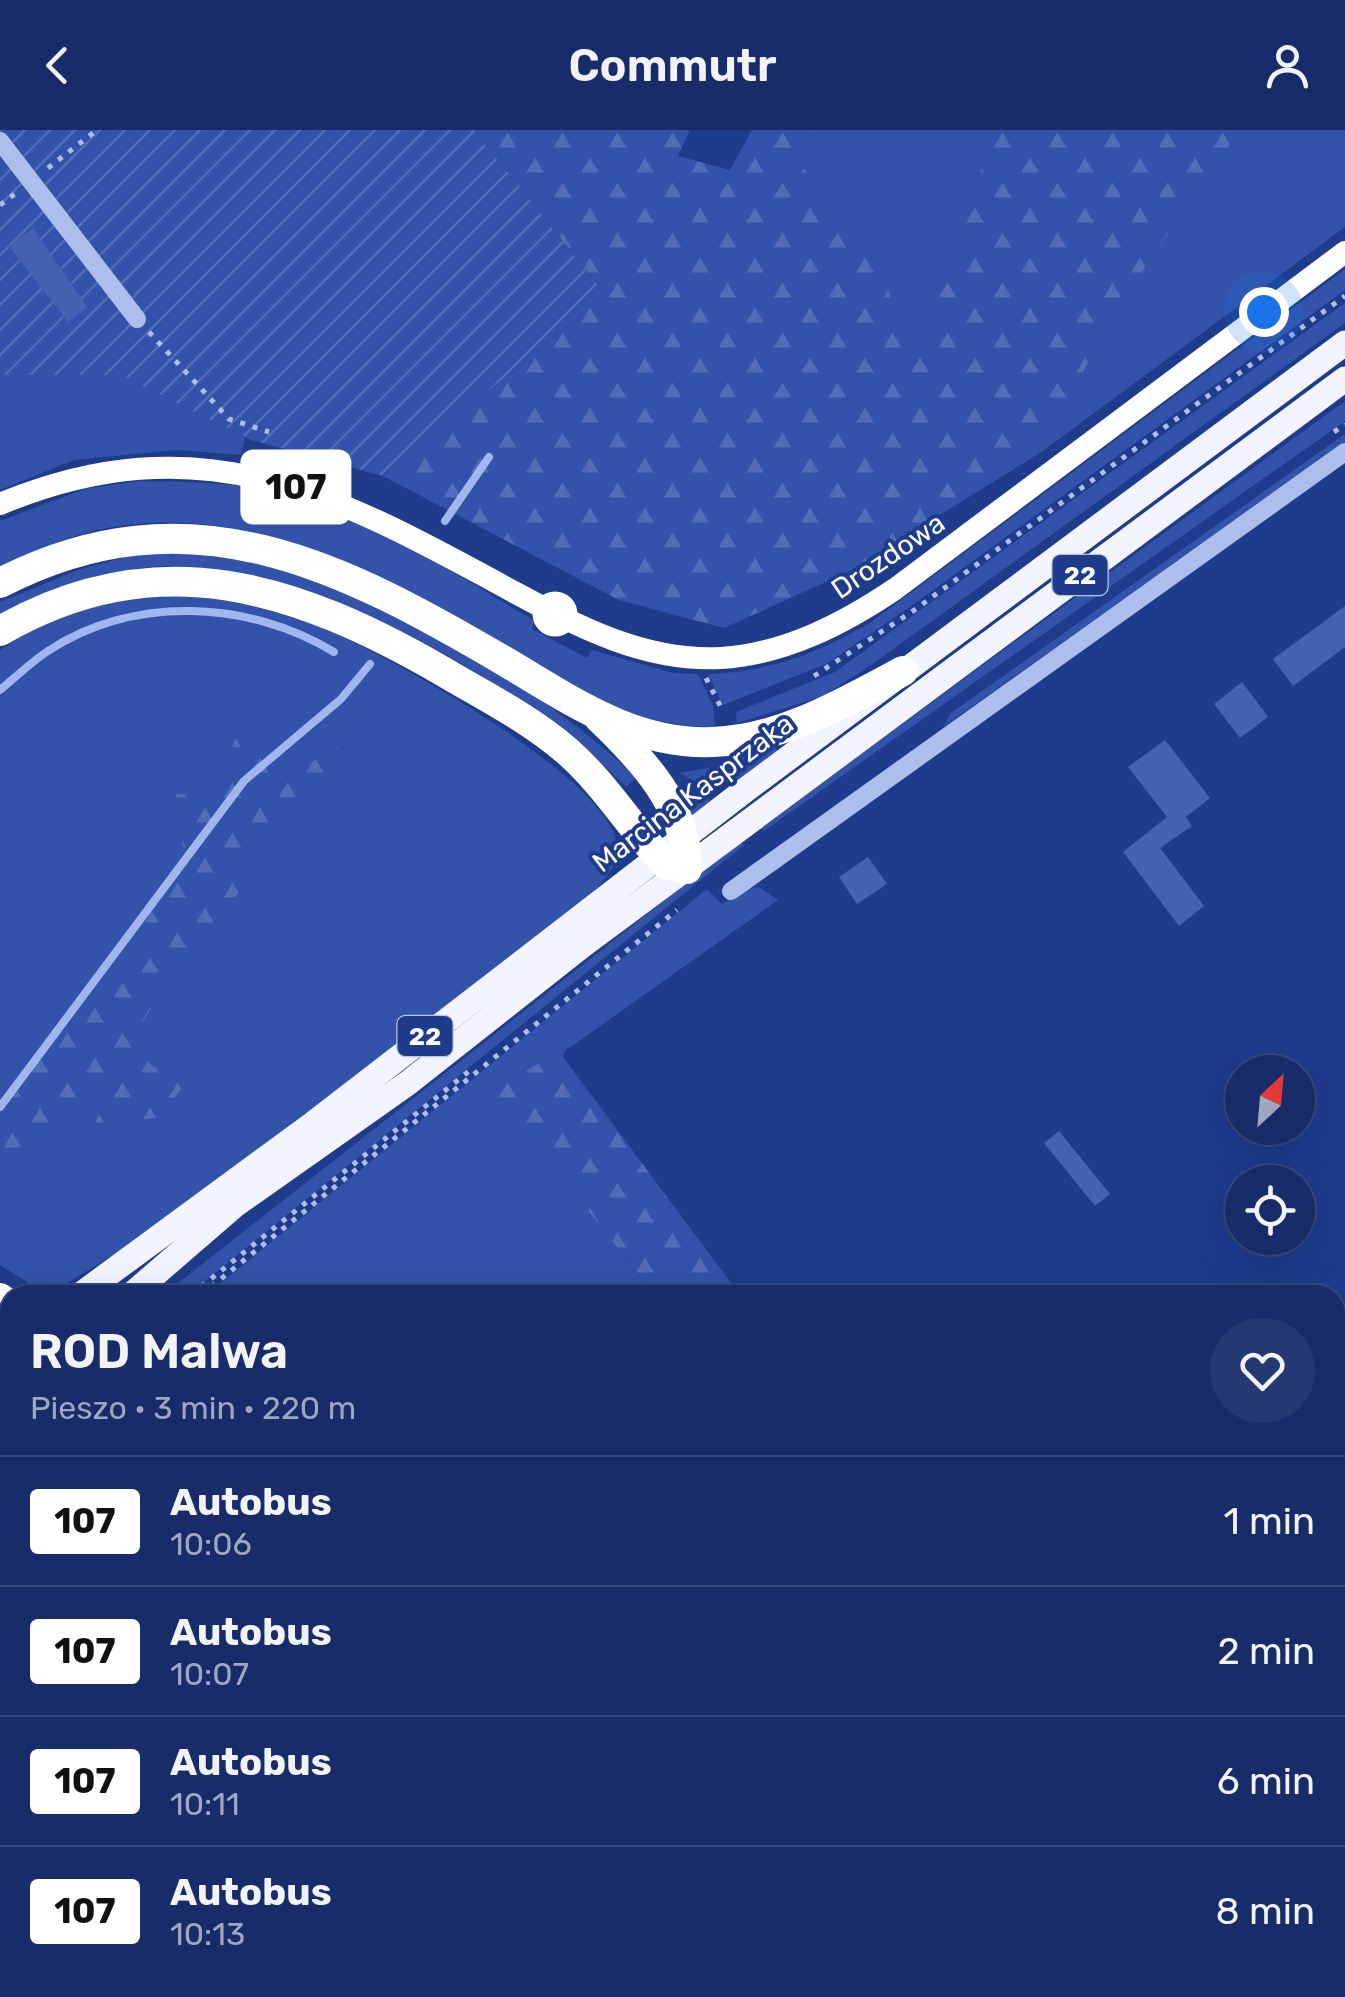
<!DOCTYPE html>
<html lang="pl">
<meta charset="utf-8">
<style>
:root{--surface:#172c69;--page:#243871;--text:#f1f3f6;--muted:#9ea7c0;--line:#36487d}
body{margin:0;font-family:Rubik,sans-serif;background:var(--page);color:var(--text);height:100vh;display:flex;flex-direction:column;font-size:38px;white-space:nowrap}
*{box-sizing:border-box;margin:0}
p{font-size:32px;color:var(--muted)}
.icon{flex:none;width:55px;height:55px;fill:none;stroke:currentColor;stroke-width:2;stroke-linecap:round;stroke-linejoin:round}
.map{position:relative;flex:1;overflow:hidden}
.sheet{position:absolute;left:0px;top:1155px;width:1345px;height:712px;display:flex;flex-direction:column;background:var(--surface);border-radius:30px 30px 0 0;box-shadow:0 10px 40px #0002,0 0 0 2px var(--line)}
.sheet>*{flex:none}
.badge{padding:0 20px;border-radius:8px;font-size:35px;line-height:65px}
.needle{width:65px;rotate:26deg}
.fabs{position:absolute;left:1225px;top:925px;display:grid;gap:20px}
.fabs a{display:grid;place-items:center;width:90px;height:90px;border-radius:50%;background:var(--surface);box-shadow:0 10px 40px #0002,0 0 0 2px var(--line);font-size:50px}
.you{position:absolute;width:50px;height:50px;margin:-25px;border:8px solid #fff;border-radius:50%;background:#1a73e8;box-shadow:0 0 0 15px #1a73e833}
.map>.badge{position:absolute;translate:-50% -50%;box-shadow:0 0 0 5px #fff}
.round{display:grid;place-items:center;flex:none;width:105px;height:105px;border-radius:52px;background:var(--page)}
.head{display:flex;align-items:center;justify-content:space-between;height:170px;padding:0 30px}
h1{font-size:48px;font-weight:600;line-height:75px}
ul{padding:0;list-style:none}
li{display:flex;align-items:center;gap:30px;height:130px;padding:0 30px;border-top:2px solid var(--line)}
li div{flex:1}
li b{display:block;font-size:38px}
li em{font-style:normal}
li .badge{min-width:110px;font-weight:700;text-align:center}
header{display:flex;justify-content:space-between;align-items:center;height:130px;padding:0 30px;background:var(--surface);font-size:45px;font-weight:600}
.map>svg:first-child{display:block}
.grass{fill:#3353aa}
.forest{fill:url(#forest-firs)}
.garden{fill:url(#garden-furrows)}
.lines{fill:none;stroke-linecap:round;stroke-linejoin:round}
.stream{stroke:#a0b6ee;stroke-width:8}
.building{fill:#4461b2}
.path{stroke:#acbeec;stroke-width:5;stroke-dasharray:5 8;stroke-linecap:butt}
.minor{stroke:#acbeec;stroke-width:18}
.major{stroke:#f2f4ff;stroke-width:25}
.highway{stroke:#fff;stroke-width:30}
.line-casing{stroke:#fff;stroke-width:22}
.line{stroke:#fff;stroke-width:15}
.walk{stroke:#fff;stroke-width:10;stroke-dasharray:0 18}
.stop-dot{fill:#fff;stroke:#fff;stroke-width:5}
.labels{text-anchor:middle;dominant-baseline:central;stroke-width:8;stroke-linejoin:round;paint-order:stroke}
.shield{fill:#1f3b8c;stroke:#bcc4dc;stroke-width:2.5}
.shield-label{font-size:25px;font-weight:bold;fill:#fff}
.street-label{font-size:28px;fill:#fff;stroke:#1f3b8c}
</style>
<header><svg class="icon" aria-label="back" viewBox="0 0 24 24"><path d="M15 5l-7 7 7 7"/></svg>Commutr<svg class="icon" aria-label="person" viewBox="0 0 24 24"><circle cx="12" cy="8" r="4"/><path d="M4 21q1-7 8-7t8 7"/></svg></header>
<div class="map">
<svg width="1345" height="1867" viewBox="0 0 1345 1867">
<defs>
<pattern id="forest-firs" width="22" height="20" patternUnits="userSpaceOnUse" patternTransform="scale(2.5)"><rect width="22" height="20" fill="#3353aa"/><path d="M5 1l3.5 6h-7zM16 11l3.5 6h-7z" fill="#526db7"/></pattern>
<pattern id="garden-furrows" width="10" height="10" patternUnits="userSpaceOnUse" patternTransform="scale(2.5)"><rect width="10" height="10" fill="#3353aa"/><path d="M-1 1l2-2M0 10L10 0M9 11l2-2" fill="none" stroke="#526db7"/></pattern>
</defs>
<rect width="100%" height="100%" fill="#1f3b8c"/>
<g class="grass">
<polygon points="809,0 995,0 914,237 872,112 789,23"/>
<polygon points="1149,0 1345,0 1345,97 1043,321"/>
<path d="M1345,139V160L910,477L826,534L723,575L708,544C769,542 818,523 870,493Z"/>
<polygon points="1345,173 1345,193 874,533 823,566 737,593 736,582 835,542"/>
<polygon points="0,245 120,245 245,307 241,325 177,320 74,330 0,360"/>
<polygon points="1345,271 1345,291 764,701 761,697"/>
<polygon points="1345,304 1345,313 943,597 951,583"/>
<path d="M139,351C184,352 231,352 276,362C363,382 458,446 535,491L532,499L587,528L592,520L673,543L698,544L713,576L715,597C637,596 598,569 532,532C401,459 265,369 107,398C69,405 35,422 0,437V391L85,359Z"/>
<path d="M141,423C168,424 197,422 225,426C351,443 546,558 636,648L626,657C523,553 293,420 143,438C91,444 44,462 0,489V472L78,440Z"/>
<path d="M191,461C225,469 263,472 295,485C363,511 609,644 617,715C620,739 599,755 584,772L146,1105L48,1165L0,1135V520C67,476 112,467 191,461Z"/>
<polygon points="774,616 779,622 730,655 739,623"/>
<polygon points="725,635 721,651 710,659 679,643"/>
<polygon points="673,652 709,670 711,673 691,687"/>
<polygon points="740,711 744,715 188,1165 163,1165"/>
<polygon points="759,757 778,770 565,921 563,927 559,922 494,959 654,1165 206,1165 707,759 722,774 746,759"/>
<polygon points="10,1325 10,1724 0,1716 0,1333"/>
<polygon points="1345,1360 1345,1469 1335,1474 1335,1370"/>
<polygon points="1345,1491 1345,1582 1335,1575 1335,1497"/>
<polygon points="0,1793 10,1800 10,1858 90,1858 104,1867 0,1867"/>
<path d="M152,1858H317C266,1867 204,1867 152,1858Z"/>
<polygon points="384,1858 956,1858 973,1867 365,1867"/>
<polygon points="1042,1858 1091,1858 1107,1867 1058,1867"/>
<polygon points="1184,1858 1285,1858 1301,1867 1200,1867"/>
</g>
<g class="forest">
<polygon points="474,0 690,0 678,26 730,40 752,0 809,0 789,23 872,112 914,235 995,0 1240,0 1112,185 1043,321 848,442 724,498 619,470 383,346 606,165"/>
<polygon points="240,595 273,599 286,648 338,616 341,651 262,704 245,756 191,817 132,908 153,937 197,936 161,987 114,994 98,1021 84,1014 104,975 96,959 45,1005 0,1026 0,989 31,937 127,830 183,717 176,664 216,665"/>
<polygon points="559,922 563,927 740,1165 654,1165 493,959"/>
<polygon points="10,1541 10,1674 0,1658 0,1551"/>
</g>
<polygon class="garden" points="0,0 474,0 606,165 383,346 251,310 120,245 0,245"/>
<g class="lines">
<g class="stream">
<polyline points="445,391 489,327"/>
<path d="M0,560C16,547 31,532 48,521C133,465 249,470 334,522"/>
<polyline points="0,977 244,651 341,569 370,534"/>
<polyline points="1335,1474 1345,1469"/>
</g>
</g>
<g class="building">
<polygon points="33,98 87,177 68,192 9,116"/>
<polygon points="1345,476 1345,517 1293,556 1273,529"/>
<polygon points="1242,552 1268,587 1240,608 1214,574"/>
<polygon points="1165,610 1210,668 1186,687 1192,696 1160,718 1204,776 1179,796 1123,722 1167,687 1128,637"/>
<polygon points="868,727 887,754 857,774 839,747"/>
<polygon points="1059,1001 1110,1064 1095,1076 1044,1013"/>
</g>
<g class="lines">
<g class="path">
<polyline points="48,38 97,0"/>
<polyline points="0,75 16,63"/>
<polyline points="149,202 229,289 269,302"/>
<polyline points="1334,302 1345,294"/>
<polyline points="814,546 913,481 1345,166"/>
<polyline points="706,548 723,581"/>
<polyline points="191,1165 473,938"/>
<polyline points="201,1165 677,780"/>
<polyline points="0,1321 10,1313"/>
<polyline points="0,1329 10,1321"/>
</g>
<g class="minor">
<polyline points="0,11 137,189"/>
<path d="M0,374C204,290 336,366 514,462C579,497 645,532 721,528C785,524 843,494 895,459L1345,122"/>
<polyline points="731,761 1345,322"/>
</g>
<g class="major">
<polyline points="80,1165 314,993 744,661 1345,213"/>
<polyline points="131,1165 235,1075 408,953 583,815 1345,249"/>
<polyline points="0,1230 10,1222"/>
</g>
<g class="highway">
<path d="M0,453C190,355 343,436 511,535C575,573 635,615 713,612C781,610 845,572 903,541"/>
<path d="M0,501C158,410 297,457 444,542C486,567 530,589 567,621C606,655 631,699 667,735L687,739C688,677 641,628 599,588"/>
<polyline points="0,1168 10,1175"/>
<polyline points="0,1251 10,1257"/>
<polyline points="0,1734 10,1741"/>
<polyline points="0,1781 10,1788"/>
<polyline points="115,1858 139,1867"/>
<polyline points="998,1858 1019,1867"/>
<polyline points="1121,1858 1137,1867"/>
<polyline points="342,1867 363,1858"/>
</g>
</g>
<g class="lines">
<defs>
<path id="line" d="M0,374C203,290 336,365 514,462C579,497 645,532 721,528C785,524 843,494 895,459L1345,122"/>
</defs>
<use href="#line" class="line-casing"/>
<use href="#line" class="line"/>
<path class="walk" d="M555,484L540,476C596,506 655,531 719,528C844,522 946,422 1039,351C1114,295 1189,239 1264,182"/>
</g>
<circle class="stop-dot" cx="555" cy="484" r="20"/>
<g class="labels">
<g class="shield">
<rect x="1052.5" y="425" width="55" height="40" rx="8"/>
<rect x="397.5" y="886" width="55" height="40" rx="8"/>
</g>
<g class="shield-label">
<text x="1080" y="445">22</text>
<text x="425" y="906">22</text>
</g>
<g class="street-label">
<text transform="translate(888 426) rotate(-34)">Drozdowa</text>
<text transform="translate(693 663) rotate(-37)">Marcina Kasprzaka</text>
</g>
</g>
</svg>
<div class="fabs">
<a><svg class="needle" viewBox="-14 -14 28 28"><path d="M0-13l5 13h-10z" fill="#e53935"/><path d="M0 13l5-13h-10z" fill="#9ea7c0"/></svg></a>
<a><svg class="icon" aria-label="locate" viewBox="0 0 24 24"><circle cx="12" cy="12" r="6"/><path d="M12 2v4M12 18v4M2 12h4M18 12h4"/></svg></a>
</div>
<div class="you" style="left:1264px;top:182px"></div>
<b class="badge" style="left:296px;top:357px;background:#fff;color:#111">107</b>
<section class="sheet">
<div class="head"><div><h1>ROD Malwa</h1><p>Pieszo · 3 min · 220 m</p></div><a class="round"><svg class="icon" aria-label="heart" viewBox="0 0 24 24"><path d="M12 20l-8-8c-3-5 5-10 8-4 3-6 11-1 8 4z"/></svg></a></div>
<ul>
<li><span class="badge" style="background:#fff;color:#111">107</span><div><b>Autobus</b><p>10:06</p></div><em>1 min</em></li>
<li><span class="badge" style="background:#fff;color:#111">107</span><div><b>Autobus</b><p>10:07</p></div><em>2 min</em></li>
<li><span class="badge" style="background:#fff;color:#111">107</span><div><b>Autobus</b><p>10:11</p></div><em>6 min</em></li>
<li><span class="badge" style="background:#fff;color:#111">107</span><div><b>Autobus</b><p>10:13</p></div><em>8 min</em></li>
</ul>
</section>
</div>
